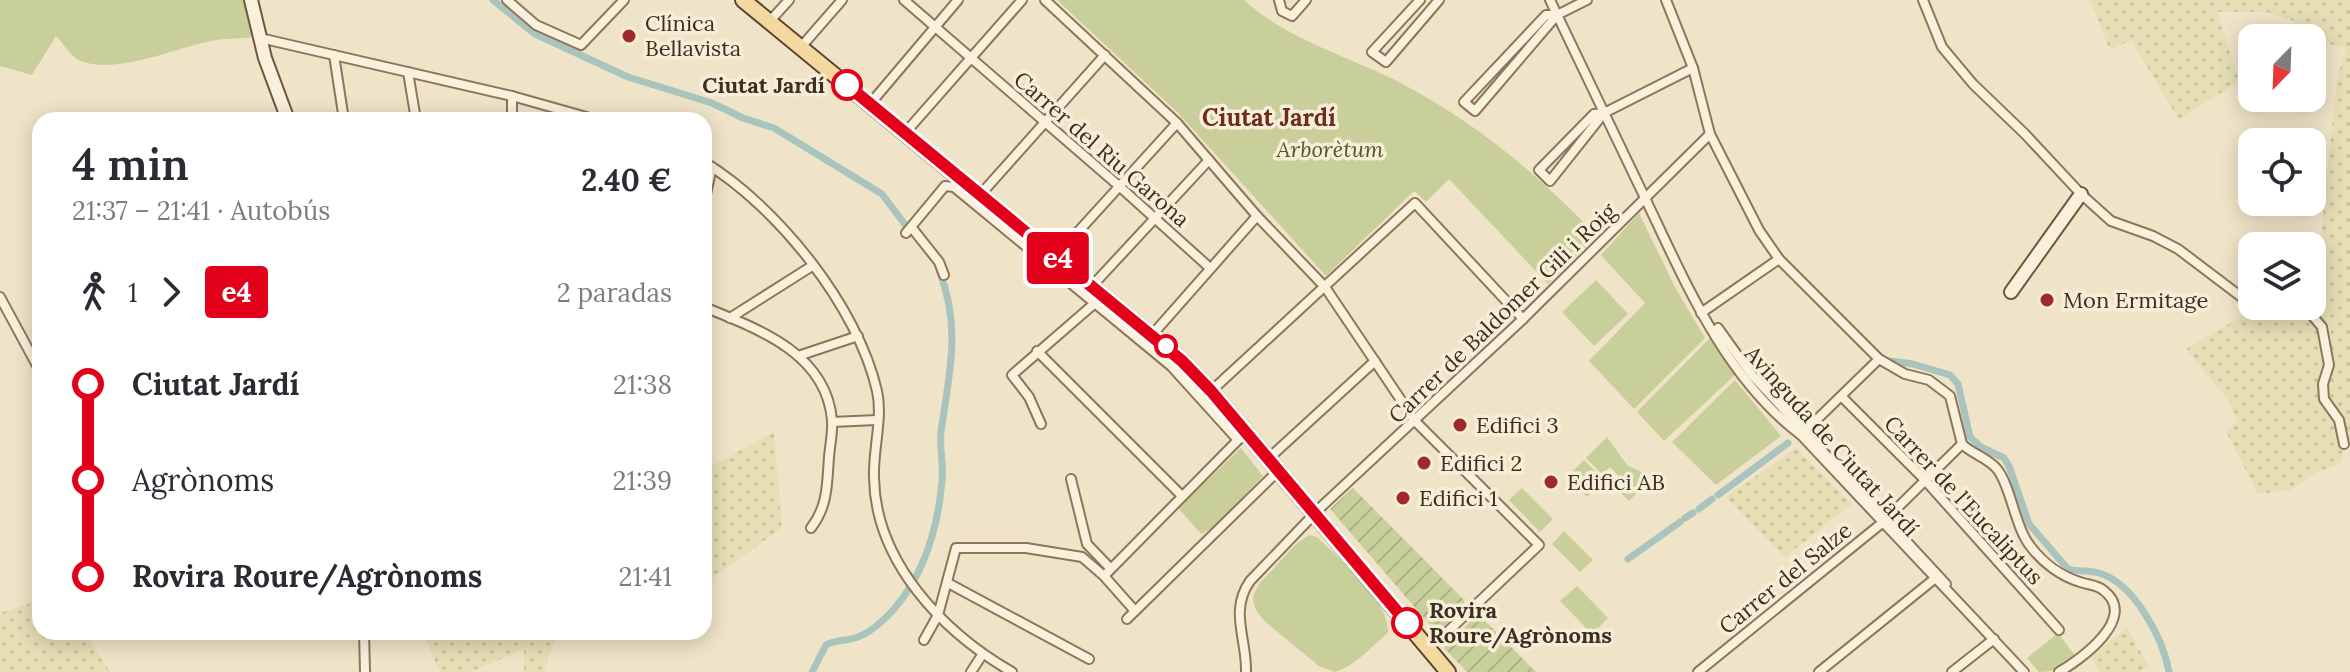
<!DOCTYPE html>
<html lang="es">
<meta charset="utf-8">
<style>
:root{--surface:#fff;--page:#f7f7f7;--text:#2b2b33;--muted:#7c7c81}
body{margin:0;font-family:Lora,serif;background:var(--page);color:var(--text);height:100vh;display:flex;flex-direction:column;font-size:30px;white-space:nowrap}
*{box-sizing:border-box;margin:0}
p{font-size:26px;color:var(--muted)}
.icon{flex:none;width:44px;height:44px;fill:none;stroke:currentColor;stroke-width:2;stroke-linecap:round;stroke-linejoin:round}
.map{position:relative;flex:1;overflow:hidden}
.panel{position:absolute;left:32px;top:112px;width:680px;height:528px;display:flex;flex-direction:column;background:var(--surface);border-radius:24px;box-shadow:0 4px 20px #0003}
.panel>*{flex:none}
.badge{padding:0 16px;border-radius:6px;font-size:28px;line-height:52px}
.needle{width:52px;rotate:203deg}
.tools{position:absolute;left:2238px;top:24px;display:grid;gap:16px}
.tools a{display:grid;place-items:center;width:88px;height:88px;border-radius:16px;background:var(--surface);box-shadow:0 4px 20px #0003;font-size:40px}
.map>.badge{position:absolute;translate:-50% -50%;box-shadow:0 0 0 4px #fff}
.legs{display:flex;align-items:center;gap:12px;height:88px;padding:0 40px;font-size:26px}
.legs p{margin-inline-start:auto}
.summary{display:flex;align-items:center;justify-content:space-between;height:136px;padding:0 40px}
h1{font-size:44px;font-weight:600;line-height:60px}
ul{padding:0 40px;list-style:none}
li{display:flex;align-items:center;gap:28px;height:96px;font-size:30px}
li i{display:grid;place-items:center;width:12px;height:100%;margin:0 10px;background:currentColor}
li i::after{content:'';width:20px;height:20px;margin:-10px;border:6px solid;border-radius:50%;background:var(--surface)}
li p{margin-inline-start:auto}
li:first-child i{background:linear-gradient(#0000 50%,currentColor 0)}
li:last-child i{background:linear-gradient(currentColor 50%,#0000 0)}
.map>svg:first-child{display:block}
.farmland{fill:url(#farmland-dots)}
.green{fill:#c9cf9b}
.garden{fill:url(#garden-furrows)}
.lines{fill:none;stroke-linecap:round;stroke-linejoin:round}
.canal{stroke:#a9c4bc;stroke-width:7}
.street-casing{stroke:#8d765c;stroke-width:12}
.secondary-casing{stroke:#6f573f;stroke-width:16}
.primary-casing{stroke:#5b4430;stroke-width:18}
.street{stroke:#faf1dc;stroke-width:8}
.secondary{stroke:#faf1dc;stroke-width:12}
.primary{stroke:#f3d9a0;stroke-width:14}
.line-1-casing{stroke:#fff;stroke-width:18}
.line-1{stroke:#e2001a;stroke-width:12}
.poi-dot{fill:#9e2a2b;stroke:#f7eed8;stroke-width:3}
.stop-1-dot{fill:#fff;stroke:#e2001a;stroke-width:4}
.labels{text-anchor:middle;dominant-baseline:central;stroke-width:7;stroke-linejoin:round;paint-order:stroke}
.poi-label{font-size:22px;fill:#3d2e20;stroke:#f7eed8;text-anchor:start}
.stop-label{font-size:22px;font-weight:bold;fill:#3d2e20;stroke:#f7eed8;text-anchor:end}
.street-label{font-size:22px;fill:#3d2e20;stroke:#f7eed8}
.park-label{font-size:22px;font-style:italic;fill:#4d5a26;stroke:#f7eed8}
.neighbourhood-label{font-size:24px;font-weight:bold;fill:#6b2e1e;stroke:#f7eed8}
</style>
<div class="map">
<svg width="2350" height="672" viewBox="0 0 2350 672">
<defs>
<pattern id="farmland-dots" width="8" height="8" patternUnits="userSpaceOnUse" patternTransform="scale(2)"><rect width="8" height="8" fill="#e6deb5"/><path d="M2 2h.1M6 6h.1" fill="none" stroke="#c6bf9b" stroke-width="1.8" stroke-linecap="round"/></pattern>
<pattern id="garden-furrows" width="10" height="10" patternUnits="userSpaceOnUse" patternTransform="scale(2)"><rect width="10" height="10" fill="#c9cf9b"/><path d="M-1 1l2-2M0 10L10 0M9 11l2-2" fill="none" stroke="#aeb285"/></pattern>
</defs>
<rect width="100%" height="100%" fill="#f0e4c8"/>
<g class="farmland">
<polygon points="2090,0 2350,0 2350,445 2344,451 2340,463 2318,472 2290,490 2258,494 2226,431 2238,421 2228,400 2186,349 2260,306 2312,306 2312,276 2317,273 2337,80 2346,48 2312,40 2312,38 2293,36 2294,21 2267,12 2217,12 2239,81 2179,120 2131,40 2110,50"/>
<polygon points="774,432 782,528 704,584 704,470"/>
<polygon points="1796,448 1852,504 1785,557 1726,497"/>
<polygon points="40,600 40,632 83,632 110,672 0,672 0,613"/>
<polygon points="2127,628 2149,667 2139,672 2100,672 2090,656"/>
<polygon points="423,632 560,632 547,659 545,672 524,672 524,649 470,672 440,672"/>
</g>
<g class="green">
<path d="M0,0H247L257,37C240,39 222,38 206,42C172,50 118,73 83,62C72,59 64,44 56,36L32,75L0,66Z"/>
<path d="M1057,0H1244C1287,39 1344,55 1395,80C1473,120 1537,173 1597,236L1548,284L1449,179L1426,202L1414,191L1326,276L1178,113Z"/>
<polygon points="1639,213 1676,289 1705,338 1634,409 1589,361 1645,303 1601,255"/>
<polygon points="1596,280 1628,314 1594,346 1562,312"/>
<polygon points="1710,338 1736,374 1664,441 1637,412"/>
<polygon points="1735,380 1781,436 1716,485 1672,442"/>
<polygon points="1607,437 1627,465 1652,477 1629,501 1616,488 1623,480 1610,467 1602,474 1586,458"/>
<polygon points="1241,448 1263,476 1216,526 1201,534 1178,508"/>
<polygon points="1584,460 1604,480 1587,497 1567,477"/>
<polygon points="1522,488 1553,519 1540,532 1509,500"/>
<polygon points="1564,531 1593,560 1580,572 1552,544"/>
<path d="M1309,535L1317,537C1338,557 1391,602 1388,633C1370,647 1357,665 1335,672L1319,666L1268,624C1240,598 1257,586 1276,566C1287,554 1295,543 1309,535Z"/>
<polygon points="1577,586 1608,618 1592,634 1560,601"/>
<path d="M2058,633L2077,658C2065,667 2055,672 2039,672L2027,658Z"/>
</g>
<g class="garden">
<polygon points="1353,488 1464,600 1464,607 1437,633 1330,509"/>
<polygon points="1474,618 1482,618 1536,672 1467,672 1444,648"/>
</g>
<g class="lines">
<g class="canal">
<polyline points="493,0 535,34 628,77 712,103 743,118 774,128 882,194 910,231"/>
<path d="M1890,361L1913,364L1950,375L1958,384L1970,437L1981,447L2004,458L2009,466L2029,524L2068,569C2078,572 2089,570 2099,573C2134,583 2163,638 2169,672"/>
<polyline points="1718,495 1788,443"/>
<polyline points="1699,509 1712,499"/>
<polyline points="1685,518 1693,513"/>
<polyline points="1628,559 1680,522"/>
<path d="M812,672L826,645C835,640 845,641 855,638C869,634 884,620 894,609C925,573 938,527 942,481C944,464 939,448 941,432C949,373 962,329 939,270"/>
</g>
<defs>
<g id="street">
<polyline points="507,0 536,25 581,45 624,0"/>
<polyline points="904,0 1119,186 1210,268"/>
<polyline points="1045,0 1177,123 1257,216 1325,287 1415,421 1539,545 1443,636"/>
<polyline points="1279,0 1282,11 1292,16 1306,0"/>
<polyline points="1420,0 1372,52 1386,62 1439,0"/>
<path d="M1550,0C1582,66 1613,132 1645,198C1685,281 1724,377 1801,435L2024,672"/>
<path d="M1666,0L1693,68L1710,134L1759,230L1779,259L1879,359L1905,374L1929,380L1950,396L1962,444C1972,454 1988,458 1997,469C2011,486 2015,528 2031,547C2043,563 2061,576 2080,582C2088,585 2097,585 2103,590C2140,617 2080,660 2059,672"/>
<polyline points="1923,0 1942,47 1973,84 2025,134 2081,194 2111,221 2153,236 2178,249 2252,305"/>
<polyline points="1557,15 1546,15 1464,102 1475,111 1557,15 1587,0"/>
<polyline points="769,22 789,0"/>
<polyline points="260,38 512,96 597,120"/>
<polyline points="801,47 842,0"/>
<polyline points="334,55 344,120"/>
<polyline points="408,72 416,120"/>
<polyline points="870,104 958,0"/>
<polyline points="1604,113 1550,181 1539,170 1594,114 1604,113 1693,68"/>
<polyline points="512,120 512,96"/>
<polyline points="905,133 1022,0"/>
<path d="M704,162C777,206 858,307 877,391C883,418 873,449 874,477C875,562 943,632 1012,672"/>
<polyline points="981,194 1105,55"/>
<polyline points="704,203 712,167"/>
<polyline points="912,228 939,262 944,275"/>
<polyline points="906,233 945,186 954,187 1171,366 1238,440"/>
<polyline points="1056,256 1177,123"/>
<polyline points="1092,286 1209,160"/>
<polyline points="0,297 40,371"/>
<polyline points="2304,306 2322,327 2329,365 2323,384 2324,399 2339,420 2344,444"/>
<path d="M704,307C758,329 826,353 832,420C833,432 830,445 829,457C827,484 828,506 811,528"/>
<polyline points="1701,313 1779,259"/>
<polyline points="730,318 812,266"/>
<polyline points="1718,328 1751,374 1946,584"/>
<polyline points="1152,335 1257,216"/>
<polyline points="1037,351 1182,496"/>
<polyline points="798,356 858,336"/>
<polyline points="1209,393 1415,203 1523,319"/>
<polyline points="1842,397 1924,479 2059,630"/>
<polyline points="832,422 877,420"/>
<polyline points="1041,424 1029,397 1012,375 1095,303"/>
<polyline points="1802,434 1879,359"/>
<polyline points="1268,459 1375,361"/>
<polyline points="1071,479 1087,544 1110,568"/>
<polyline points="1104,576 1241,437"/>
<polyline points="948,583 1089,659"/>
<polyline points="1127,619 1278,471"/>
<polyline points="364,632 365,672"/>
<polyline points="924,640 938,615 956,548 1026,548 1082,557 1104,576 1135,611"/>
<polyline points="971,672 982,655"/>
<path d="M1246,672C1247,639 1229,611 1250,581L1321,507L1523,319L1710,134"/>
<polyline points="1698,672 1882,523 1962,444"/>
<polyline points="1819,672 1938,576"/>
<polyline points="1952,672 1994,639"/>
</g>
<g id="secondary">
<polyline points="251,0 265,58 288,120"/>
<polyline points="2011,292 2081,194"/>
</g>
<polyline id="primary" points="743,0 1182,361 1211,391 1448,672"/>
</defs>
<use href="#street" class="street-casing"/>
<use href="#secondary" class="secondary-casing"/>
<use href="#primary" class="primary-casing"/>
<use href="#street" class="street"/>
<use href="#secondary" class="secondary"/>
<use href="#primary" class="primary"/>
</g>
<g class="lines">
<defs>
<polyline id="line-1" points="847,85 1182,361 1211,391 1407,623"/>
</defs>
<use href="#line-1" class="line-1-casing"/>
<use href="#line-1" class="line-1"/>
</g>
<g class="poi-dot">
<circle cx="629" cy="36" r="8"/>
<circle cx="2047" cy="300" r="8"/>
<circle cx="1460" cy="425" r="8"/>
<circle cx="1424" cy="463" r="8"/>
<circle cx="1551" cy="482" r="8"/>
<circle cx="1403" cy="498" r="8"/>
</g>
<g class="stop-1-dot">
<circle cx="847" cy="85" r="14"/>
<circle cx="1166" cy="346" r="10"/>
<circle cx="1407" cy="623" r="14"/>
</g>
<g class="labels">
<g class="poi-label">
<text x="645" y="23">Clínica<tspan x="645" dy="25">Bellavista</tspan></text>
<text x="2063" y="300">Mon Ermitage</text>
<text x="1476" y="425">Edifici 3</text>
<text x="1440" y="463">Edifici 2</text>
<text x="1567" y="482">Edifici AB</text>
<text x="1419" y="498">Edifici 1</text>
</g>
<g class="stop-label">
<text x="825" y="85">Ciutat Jardí</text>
<text x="1429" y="610" text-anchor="start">Rovira<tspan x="1429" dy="25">Roure/Agrònoms</tspan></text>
</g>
<g class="street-label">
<text transform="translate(1102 149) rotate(41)">Carrer del Riu Garona</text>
<text transform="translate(1502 313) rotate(-44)">Carrer de Baldomer Gili i Roig</text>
<text transform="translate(1832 441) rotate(48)">Avinguda de Ciutat Jardí</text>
<text transform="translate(1964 500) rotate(47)">Carrer de l'Eucaliptus</text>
<text transform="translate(1785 578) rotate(-39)">Carrer del Salze</text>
</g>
<g class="park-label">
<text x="1330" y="149">Arborètum</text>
</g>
<g class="neighbourhood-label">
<text x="1269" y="117">Ciutat Jardí</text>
</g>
</g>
</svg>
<div class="tools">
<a><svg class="needle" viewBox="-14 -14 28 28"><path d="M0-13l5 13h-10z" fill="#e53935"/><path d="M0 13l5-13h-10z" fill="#7c7c81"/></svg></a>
<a><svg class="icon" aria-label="locate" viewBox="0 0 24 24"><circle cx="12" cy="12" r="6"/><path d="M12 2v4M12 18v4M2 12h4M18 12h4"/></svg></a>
<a><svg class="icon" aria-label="layers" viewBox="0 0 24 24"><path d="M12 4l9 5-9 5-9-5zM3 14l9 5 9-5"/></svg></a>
</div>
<b class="badge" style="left:1058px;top:258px;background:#e2001a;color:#fff">e4</b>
<section class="panel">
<div class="summary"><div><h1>4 min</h1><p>21:37 – 21:41 · Autobús</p></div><b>2.40 €</b></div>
<div class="legs"><svg class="icon" aria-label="walk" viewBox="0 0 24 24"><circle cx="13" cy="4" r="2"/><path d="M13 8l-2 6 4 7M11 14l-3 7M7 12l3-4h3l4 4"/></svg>1<svg class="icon" aria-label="forward" viewBox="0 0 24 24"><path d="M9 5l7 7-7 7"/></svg><b class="badge" style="background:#e2001a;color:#fff">e4</b><p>2 paradas</p></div>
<ul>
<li><i style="color:#e2001a"></i><b>Ciutat Jardí</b><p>21:38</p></li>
<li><i style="color:#e2001a"></i><span>Agrònoms</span><p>21:39</p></li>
<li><i style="color:#e2001a"></i><b>Rovira Roure/Agrònoms</b><p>21:41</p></li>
</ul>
</section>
</div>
